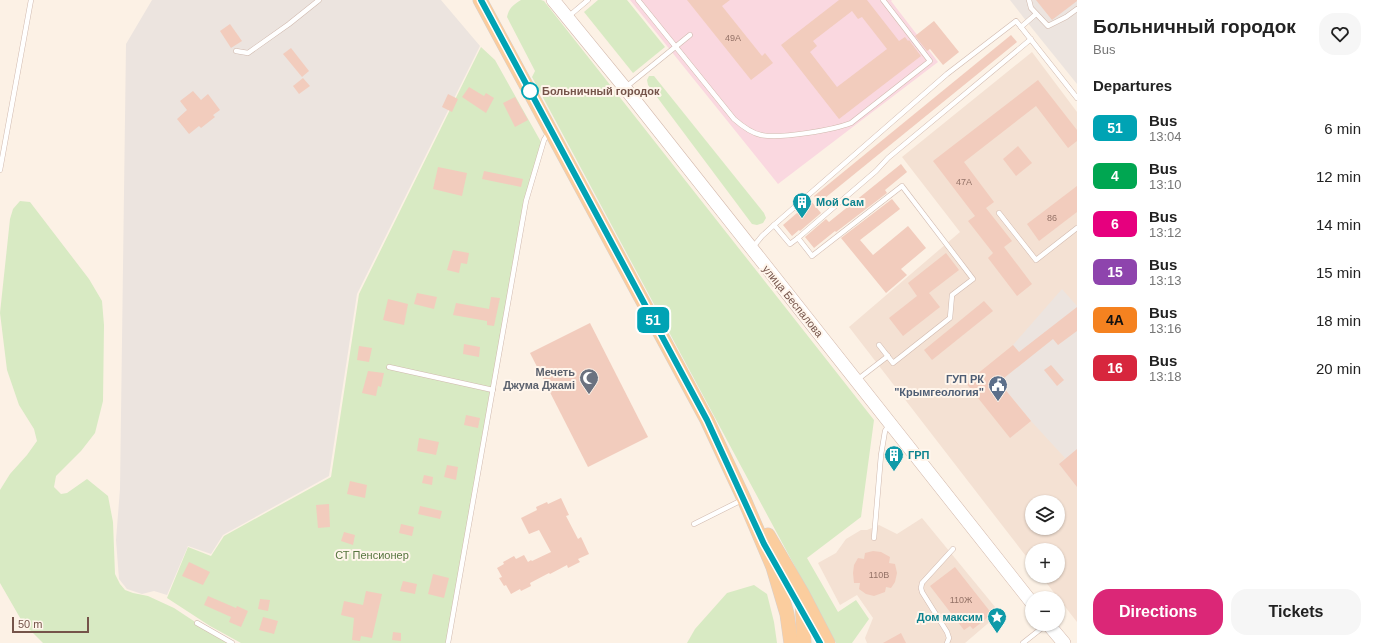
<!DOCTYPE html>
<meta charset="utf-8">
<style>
:root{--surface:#fff;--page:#f6f6f6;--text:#222;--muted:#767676;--accent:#db2777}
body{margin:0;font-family:Helvetica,sans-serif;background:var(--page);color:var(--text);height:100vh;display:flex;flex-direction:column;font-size:15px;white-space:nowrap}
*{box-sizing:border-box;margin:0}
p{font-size:13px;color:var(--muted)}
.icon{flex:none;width:22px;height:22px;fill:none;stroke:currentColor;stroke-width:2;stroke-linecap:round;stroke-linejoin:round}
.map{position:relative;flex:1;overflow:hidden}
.panel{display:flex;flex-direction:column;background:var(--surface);width:300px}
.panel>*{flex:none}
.badge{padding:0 8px;border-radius:6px;font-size:14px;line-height:26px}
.tools{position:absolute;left:1025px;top:495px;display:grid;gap:8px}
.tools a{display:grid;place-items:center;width:40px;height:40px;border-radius:50%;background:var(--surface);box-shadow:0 1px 3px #0004;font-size:20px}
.scale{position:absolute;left:12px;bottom:10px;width:77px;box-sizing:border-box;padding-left:4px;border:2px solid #75544a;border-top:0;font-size:11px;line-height:14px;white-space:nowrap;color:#75544a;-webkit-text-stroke:3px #fff5eb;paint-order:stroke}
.map>.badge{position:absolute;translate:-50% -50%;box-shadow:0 0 0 2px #fff}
h2{padding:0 16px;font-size:15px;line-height:36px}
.round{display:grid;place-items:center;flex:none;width:42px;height:42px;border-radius:16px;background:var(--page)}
.headline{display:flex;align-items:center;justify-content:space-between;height:68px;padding:0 16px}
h1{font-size:19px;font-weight:700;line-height:30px}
.button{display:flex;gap:8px;margin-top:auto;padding:8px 16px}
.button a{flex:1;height:46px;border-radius:16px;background:var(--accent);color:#fff;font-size:16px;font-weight:700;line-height:46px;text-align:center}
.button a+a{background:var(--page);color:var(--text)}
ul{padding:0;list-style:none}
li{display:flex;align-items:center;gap:12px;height:48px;padding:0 16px}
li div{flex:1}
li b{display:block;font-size:15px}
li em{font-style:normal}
li .badge{min-width:44px;font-weight:700;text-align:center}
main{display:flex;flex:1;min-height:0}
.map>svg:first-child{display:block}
.residential{fill:#f4e1d3;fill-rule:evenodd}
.industrial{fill:#ece4df}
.medical{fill:#fad8e0}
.green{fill:#d8eac3}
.building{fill:#f2ccbd;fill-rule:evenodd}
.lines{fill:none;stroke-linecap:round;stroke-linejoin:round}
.service-casing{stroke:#d0b9ae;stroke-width:5.5}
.secondary-casing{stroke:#d3b8ab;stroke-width:14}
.primary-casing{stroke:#d8cfcc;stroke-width:15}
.service{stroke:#fff;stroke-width:4.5}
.secondary{stroke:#fff;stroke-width:13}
.primary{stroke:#fbcd9e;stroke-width:14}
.line-casing{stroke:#fff;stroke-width:9}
.line{stroke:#00a3b4;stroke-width:6}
.stop-dot{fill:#fff;stroke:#00a3b4;stroke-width:2}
.labels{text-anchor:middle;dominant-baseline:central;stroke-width:4;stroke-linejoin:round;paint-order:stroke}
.number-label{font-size:9px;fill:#947267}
.stop-label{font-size:11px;font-weight:bold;fill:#75544a;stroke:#fff5eb;text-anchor:start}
.culture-label{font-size:11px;font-weight:bold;fill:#0d838f;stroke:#fff5eb;text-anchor:start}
.street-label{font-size:11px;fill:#75544a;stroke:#fff5eb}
.worship-label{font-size:11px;font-weight:bold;fill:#5b616d;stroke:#fff5eb;text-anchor:end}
.service-label{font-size:11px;font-weight:bold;fill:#4e5e75;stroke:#fff5eb;text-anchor:end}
.park-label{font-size:11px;fill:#56753f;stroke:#fff5eb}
</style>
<main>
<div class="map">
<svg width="1077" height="643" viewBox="0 0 1077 643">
<rect width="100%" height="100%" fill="#fcf1e5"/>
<g class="residential">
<path d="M1032,52L1077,112V622L1041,576H1058V550H1032V564L849,327L960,232L902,157ZM1032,502H1058V528H1032Z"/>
<polygon points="922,518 1000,613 965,643 867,643 865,638 873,618 857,595 840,605 818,563 836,553 846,539 861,530 867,530 879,525 897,534"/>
</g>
<g class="industrial">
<polygon points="152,0 441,0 480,46 357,294 329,476 223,535 211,554 188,546 167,595 154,591 142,594 127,589 119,579 116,540 120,489 126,44"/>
<polygon points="1010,0 1077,0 1077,84 1027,22"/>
<polygon points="1062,289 1077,306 1077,487 1059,464 1065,458 1031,421 999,382 1026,360 1013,345"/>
</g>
<polygon class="medical" points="630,0 892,0 891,1 938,62 778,184"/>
<g class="green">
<path d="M521,0H541L544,1L874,420L861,517L807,558L838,612L856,600L869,619L852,643H836L532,77L535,71L507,17C509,8 513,5 521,0Z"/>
<polygon points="598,0 627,0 665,47 633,73 584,12"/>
<polygon points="481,47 495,60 541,142 525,200 446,643 241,643 210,626 167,598 188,547 211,556 224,536 331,477 359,294"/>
<polygon points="649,76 654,76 764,213 766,218 763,223 757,225 752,224 648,85 647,80"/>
<polygon points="20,201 30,202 89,279 102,301 104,325 103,401 95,433 81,451 56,476 54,487 61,494 67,493 87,479 108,496 113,522 115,574 120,584 125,590 133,593 148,596 174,608 227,643 43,643 23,623 0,583 0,490 10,474 27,455 37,441 34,429 19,405 7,370 0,313 10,219 13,209"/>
<polygon points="754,585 767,594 774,622 777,643 687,643 695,629 727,593"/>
</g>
<g class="building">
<polygon points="687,0 730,0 722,6 762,56 765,53 773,63 751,80"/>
<path d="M839,0H867L899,41L905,37L908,41L909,40L921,56L839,119L781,45ZM852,11L858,19L862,17L887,49L837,87L810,52L817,46L813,41Z"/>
<polygon points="1036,0 1077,0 1077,1 1052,20"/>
<polygon points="934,21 959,52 943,65 930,49 927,51 915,36"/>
<polygon points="230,24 242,41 231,48 220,31"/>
<polygon points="1011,35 1017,42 820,202 814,196"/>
<polygon points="291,48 309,71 302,77 283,54"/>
<polygon points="303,78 310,86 299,94 293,86"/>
<polygon points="1038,80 1077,130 1077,141 1068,148 1036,106 964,162 994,202 986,208 1012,241 1004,247 1032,284 1017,296 988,258 993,253 968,221 975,216 933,161"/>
<polygon points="469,87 484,96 486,93 494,98 486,113 462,97"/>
<polygon points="193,91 201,100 208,94 220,110 213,115 215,117 201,128 199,126 189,134 177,119 187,110 180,101"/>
<polygon points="448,94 458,99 452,112 442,107"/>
<polygon points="515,97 528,120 515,127 503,103"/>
<polygon points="1018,146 1032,163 1016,176 1003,159"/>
<polygon points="901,164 907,172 885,190 887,193 836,232 835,231 814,248 805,237 826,219 829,222"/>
<polygon points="438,167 467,173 462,196 433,189"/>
<polygon points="484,171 523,179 521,187 482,179"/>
<polygon points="1077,186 1077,212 1039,241 1027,224"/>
<polygon points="892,199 900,209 860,240 873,255 908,226 926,248 901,269 907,275 886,293 841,238"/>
<polygon points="811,201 821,213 800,231 799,230 792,236 783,225"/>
<polygon points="453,250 469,253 467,264 461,263 459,273 447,270"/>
<polygon points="946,253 959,270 929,293 940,307 903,336 889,318 917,296 908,283"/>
<polygon points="417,293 437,297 434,309 414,304"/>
<polygon points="491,297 500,298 494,326 487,325 487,321 453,315 456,303 489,309"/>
<polygon points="388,299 408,304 404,325 383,320"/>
<polygon points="984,301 993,311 932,360 924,350"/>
<polygon points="1077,307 1077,331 1058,345 1053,339 999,382 1031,421 1010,438 966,383 1013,345 1019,352"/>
<polygon points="590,323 648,437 588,467 530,353"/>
<polygon points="464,344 480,347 479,357 463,354"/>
<polygon points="359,346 372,348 369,362 357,360"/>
<polygon points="1051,365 1064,380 1057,386 1044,370"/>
<polygon points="368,371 384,373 381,387 378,386 376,396 362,393"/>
<polygon points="466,415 480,418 478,428 464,425"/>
<polygon points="419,438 439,442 436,455 417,451"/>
<polygon points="1077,449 1077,487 1059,464"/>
<polygon points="447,465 458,467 456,480 444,477"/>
<polygon points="424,475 433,477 432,485 422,483"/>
<polygon points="350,481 367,485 365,498 347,494"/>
<polygon points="561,498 569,515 566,516 578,539 581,537 589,554 578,559 580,562 568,568 567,565 550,574 549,573 530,583 531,586 521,591 520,589 511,594 506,585 504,586 499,578 502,577 497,568 504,564 503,562 514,556 516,559 524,555 528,562 531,560 532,561 551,552 539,530 529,534 521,518 537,510 536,507 547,502 548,504"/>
<polygon points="329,504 330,527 318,528 316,505"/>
<polygon points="420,506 442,511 440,519 418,514"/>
<polygon points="401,524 414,527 412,536 399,533"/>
<polygon points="344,532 355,535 353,545 341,541"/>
<polygon points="873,551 881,552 890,557 889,563 895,564 897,573 895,582 891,588 886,587 885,592 874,596 866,594 859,589 860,583 854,583 853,573 854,565 858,558 864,559 865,553"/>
<polygon points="189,562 210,572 203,585 182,576"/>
<polygon points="955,567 992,614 973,629 970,626 964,630 930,586"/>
<polygon points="433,574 449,578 444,598 428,594"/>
<polygon points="403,581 417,584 415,594 400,591"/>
<polygon points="366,591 382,594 372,638 361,636 360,641 352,640 354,618 341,615 344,601 363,605"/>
<polygon points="208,596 236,608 237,606 248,611 241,627 229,622 231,617 204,605"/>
<polygon points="260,599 270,600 268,611 258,609"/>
<polygon points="263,617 278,621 274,634 259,630"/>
<polygon points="393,632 401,633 401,641 392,640"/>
<polygon points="901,633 906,643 883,643"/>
</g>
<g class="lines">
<defs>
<g id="service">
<path d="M638,0L734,119C742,126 751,133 761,135C780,139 833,130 851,123L930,61L883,0"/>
<polyline points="1029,0 1031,8 1048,26 1066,17 1077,9"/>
<polyline points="569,16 588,0"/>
<polyline points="1021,27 1077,98"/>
<polyline points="236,51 248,53 289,24 319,0"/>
<polyline points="626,87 690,35"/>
<polyline points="0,170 31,0"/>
<polyline points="999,213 1036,260 1077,228"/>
<polyline points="774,225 790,244 798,238 812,256 902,186 973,279 952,295 950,318 893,363 879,345"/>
<polyline points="798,238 876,171 888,158 1031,39"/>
<polyline points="753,247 762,236 774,225 947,74 1016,21 1021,27 1036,14"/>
<polyline points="389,367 493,390"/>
<polyline points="857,380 888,356"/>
<polyline points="694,524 742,500"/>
<polyline points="874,538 881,455 885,431 889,425"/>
<polyline points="197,623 232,643"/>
<polyline points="448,643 526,201 544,140 549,132"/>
<polyline points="947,643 949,638 947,632 922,592 921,588 922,583 953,549"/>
<polyline points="1023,643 1047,624"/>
</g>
<g id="secondary">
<polyline points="553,0 625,88 1032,603"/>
<polyline points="1048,624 1064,643"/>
</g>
<g id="primary">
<polyline points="480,0 707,420 744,499 773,567 787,614 791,643"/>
<polyline points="768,535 802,593 828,643"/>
<polyline points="802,597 804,643"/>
</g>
</defs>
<use href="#service" class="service-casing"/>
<use href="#secondary" class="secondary-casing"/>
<use href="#primary" class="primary-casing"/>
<use href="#service" class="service"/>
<use href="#secondary" class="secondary"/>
<use href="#primary" class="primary"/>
</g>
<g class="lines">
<defs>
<polyline id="line" points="481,0 707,420 764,544 820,643"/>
</defs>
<use href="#line" class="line-casing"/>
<use href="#line" class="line"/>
</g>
<defs>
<symbol id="building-pin" viewBox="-11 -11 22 30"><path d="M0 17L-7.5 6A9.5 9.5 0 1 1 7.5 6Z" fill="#0f9aa8" stroke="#fff5eb"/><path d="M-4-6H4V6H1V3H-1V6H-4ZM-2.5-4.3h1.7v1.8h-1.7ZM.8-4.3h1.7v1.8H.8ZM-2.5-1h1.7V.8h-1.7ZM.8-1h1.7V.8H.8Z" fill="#fff"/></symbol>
<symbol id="mosque-pin" viewBox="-11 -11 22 30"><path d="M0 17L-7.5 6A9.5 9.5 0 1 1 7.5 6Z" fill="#6b7280" stroke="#fff5eb"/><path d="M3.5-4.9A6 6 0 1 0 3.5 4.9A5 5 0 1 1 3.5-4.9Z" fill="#fff"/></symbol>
<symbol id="civic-pin" viewBox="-11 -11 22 30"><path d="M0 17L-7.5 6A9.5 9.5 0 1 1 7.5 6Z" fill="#5c6f8a" stroke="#fff5eb"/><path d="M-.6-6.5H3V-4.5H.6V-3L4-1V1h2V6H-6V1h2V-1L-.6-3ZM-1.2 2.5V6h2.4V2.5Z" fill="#fff"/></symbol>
<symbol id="sight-pin" viewBox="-11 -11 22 30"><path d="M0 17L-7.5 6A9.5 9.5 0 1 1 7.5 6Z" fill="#0f9aa8" stroke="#fff5eb"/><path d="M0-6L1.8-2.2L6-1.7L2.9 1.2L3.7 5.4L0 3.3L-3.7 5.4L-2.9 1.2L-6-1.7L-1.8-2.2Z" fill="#fff"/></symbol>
</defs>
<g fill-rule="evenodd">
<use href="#building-pin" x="791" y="191" width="22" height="30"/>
<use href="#mosque-pin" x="578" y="367" width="22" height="30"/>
<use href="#civic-pin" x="987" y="374" width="22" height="30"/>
<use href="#building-pin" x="883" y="444" width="22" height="30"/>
<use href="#sight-pin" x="986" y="606" width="22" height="30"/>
</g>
<circle class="stop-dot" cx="530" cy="91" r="8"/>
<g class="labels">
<g class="number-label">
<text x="733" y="38">49А</text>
<text x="964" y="182">47А</text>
<text x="1052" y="218">86</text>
<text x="879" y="575">110В</text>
<text x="961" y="600">110Ж</text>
</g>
<g class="stop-label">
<text x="542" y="91">Больничный городок</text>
</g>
<g class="culture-label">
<text x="816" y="202">Мой Сам</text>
<text x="908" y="455">ГРП</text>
<text x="983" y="617" text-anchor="end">Дом максим</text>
</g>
<g class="street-label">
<text transform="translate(793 301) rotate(51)">улица Беспалова</text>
</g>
<g class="worship-label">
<text x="575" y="372">Мечеть<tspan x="575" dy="13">Джума Джамі</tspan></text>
</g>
<g class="service-label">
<text x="984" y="379">ГУП РК<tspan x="984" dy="13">"Крымгеология"</tspan></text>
</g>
<g class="park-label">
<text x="372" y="555">СТ Пенсионер</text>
</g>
</g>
</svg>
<div class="tools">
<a><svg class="icon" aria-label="layers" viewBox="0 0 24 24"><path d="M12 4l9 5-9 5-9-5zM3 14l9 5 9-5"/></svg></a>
<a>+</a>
<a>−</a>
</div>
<div class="scale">50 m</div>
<b class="badge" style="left:653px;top:320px;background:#00a3b4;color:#fff">51</b>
</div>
<section class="panel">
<div class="headline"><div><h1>Больничный городок</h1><p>Bus</p></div><a class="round"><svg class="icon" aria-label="heart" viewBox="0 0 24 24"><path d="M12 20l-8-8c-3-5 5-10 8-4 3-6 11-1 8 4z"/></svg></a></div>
<h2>Departures</h2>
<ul>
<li><span class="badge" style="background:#00a3b4;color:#fff">51</span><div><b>Bus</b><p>13:04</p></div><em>6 min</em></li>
<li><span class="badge" style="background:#00a651;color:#fff">4</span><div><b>Bus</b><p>13:10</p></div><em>12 min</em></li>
<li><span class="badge" style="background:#e6007e;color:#fff">6</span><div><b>Bus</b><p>13:12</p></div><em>14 min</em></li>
<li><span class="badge" style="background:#8e44ad;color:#fff">15</span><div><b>Bus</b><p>13:13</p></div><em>15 min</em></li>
<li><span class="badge" style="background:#f58220;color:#111">4А</span><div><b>Bus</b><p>13:16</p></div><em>18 min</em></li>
<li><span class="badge" style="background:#d7263d;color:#fff">16</span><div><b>Bus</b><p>13:18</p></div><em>20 min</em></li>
</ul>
<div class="button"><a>Directions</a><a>Tickets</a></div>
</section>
</main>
